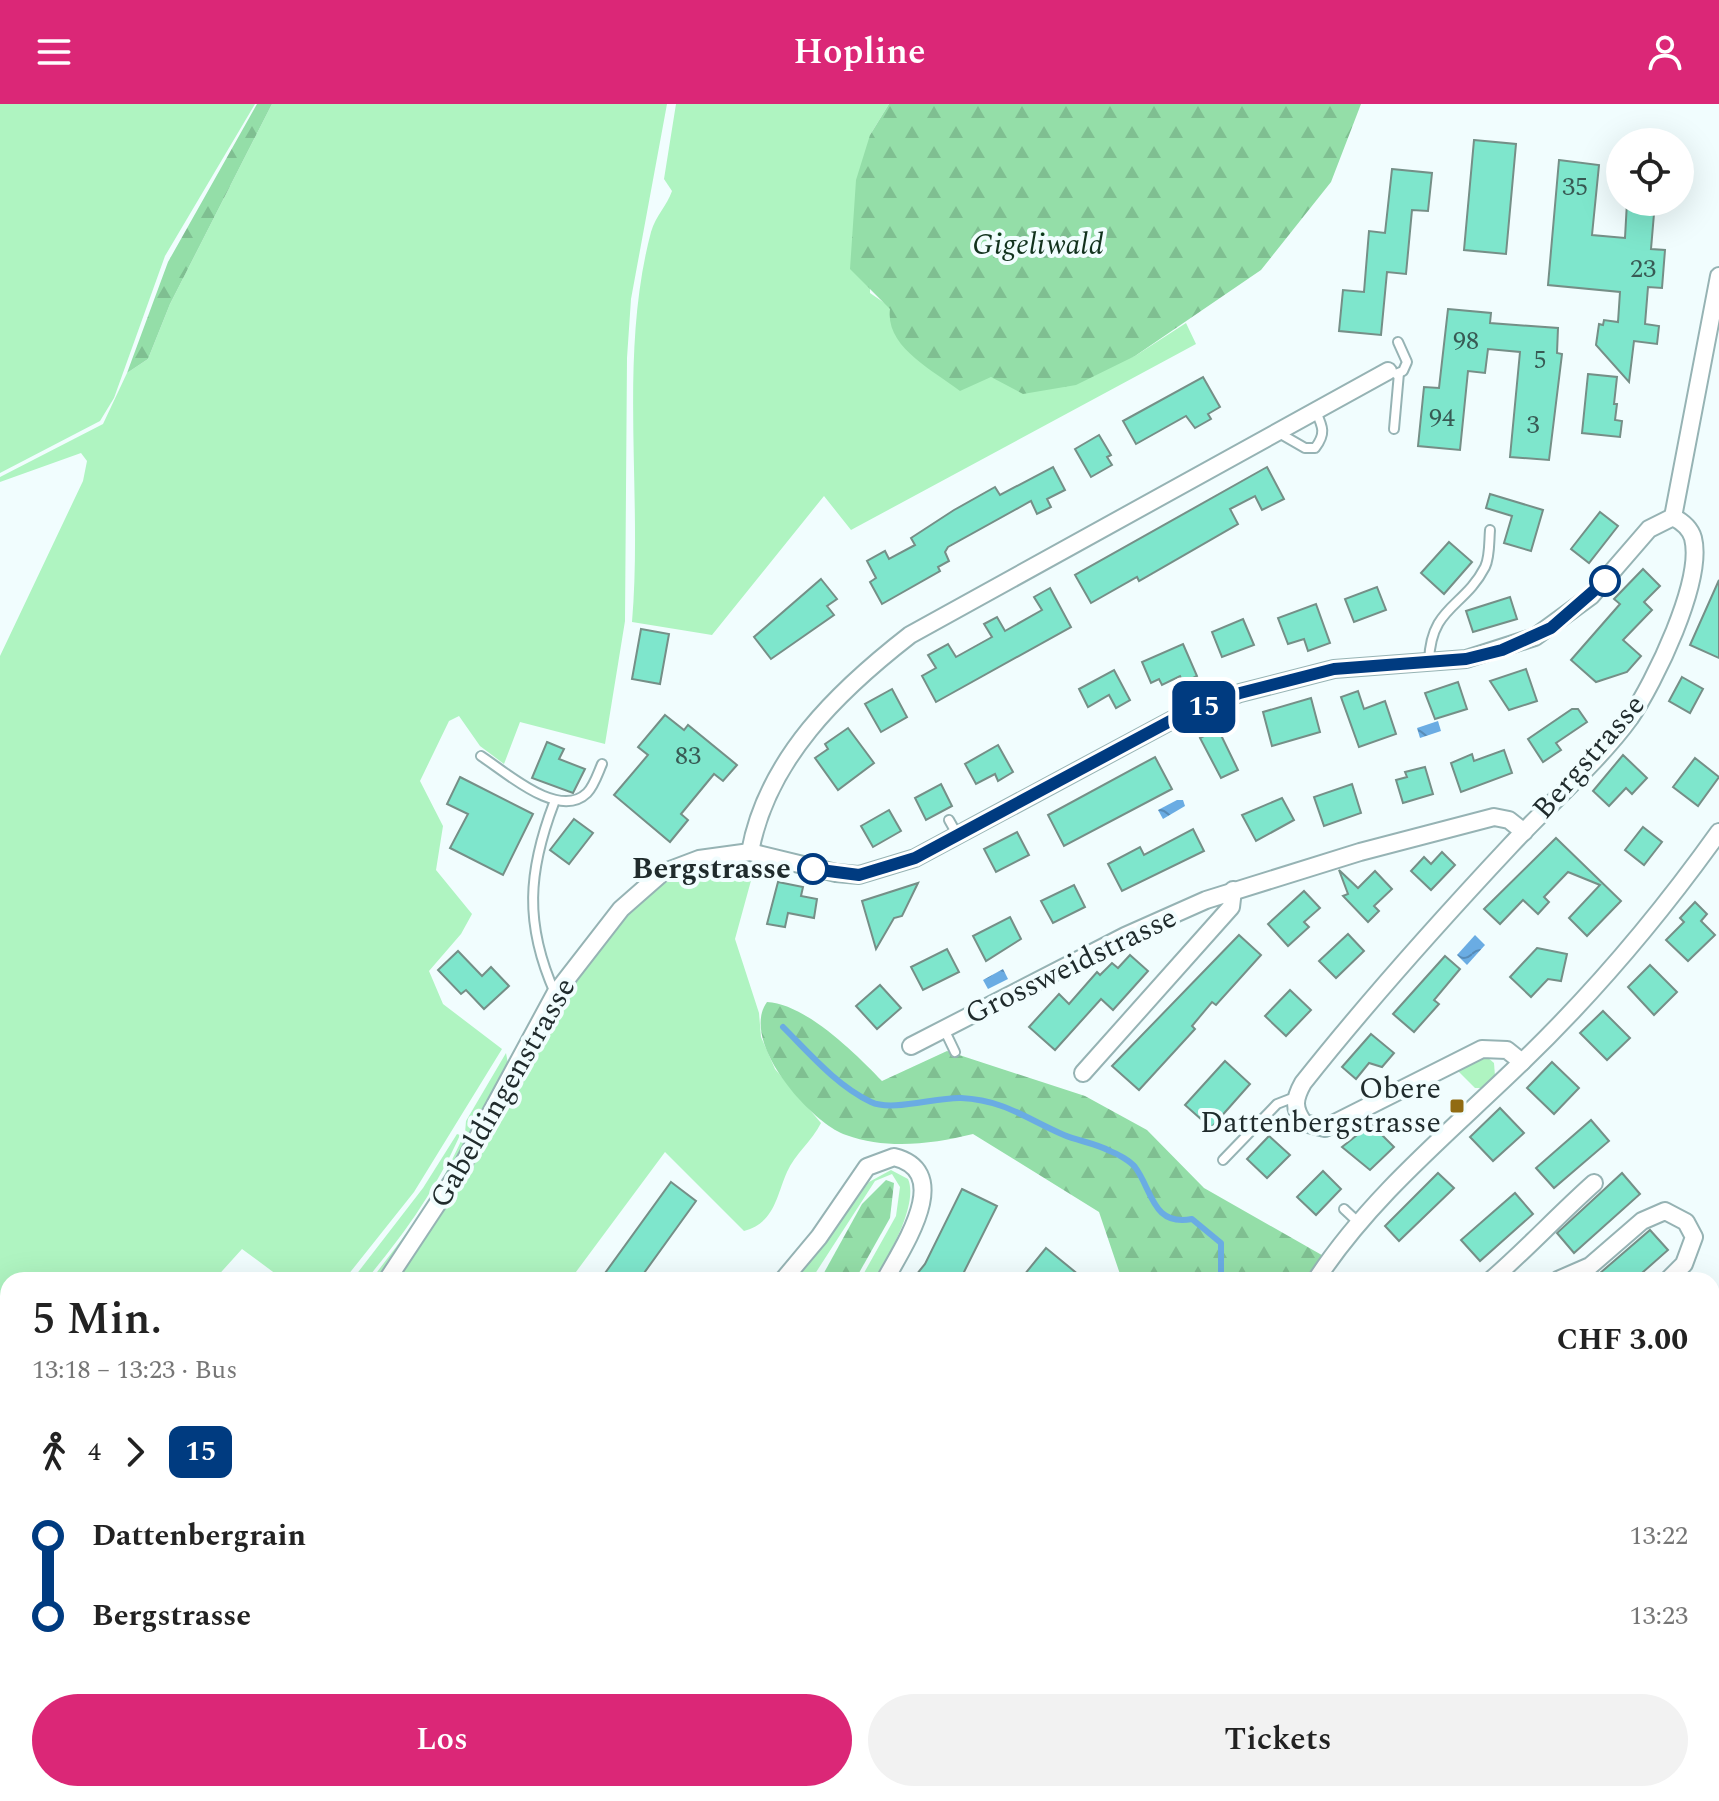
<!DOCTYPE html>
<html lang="de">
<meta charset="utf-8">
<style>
:root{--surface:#fff;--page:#f2f2f2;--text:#222;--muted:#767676;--accent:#db2777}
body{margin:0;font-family:Spectral,serif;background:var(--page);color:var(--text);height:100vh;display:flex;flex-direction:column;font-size:30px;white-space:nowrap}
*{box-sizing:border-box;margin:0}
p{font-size:26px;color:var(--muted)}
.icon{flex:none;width:44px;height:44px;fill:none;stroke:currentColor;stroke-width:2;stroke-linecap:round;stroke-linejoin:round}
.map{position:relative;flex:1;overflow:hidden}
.details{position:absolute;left:0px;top:1168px;width:1720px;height:530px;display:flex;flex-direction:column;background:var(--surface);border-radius:24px 24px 0 0;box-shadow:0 8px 32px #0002}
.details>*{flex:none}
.badge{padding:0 16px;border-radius:12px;font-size:28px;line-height:52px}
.tools{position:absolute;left:1606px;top:24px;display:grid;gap:16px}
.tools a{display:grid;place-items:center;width:88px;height:88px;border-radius:50%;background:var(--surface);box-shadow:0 8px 32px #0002;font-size:40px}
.map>.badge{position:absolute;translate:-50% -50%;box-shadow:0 0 0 4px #fff}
.legs{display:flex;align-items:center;gap:12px;height:88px;padding:0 32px;font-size:26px}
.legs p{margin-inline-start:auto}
.summary{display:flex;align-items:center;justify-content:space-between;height:136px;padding:0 32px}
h1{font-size:44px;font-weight:600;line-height:60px}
.cta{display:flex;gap:16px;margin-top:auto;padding:16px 32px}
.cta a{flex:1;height:92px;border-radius:48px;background:var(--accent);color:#fff;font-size:32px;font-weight:600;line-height:92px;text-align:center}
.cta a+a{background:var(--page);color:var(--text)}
ul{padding:0 32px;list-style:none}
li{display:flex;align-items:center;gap:28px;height:80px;font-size:30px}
li i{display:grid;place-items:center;width:12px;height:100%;margin:0 10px;background:currentColor}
li i::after{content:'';width:20px;height:20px;margin:-10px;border:6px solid;border-radius:50%;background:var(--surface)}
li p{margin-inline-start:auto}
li:first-child i{background:linear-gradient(#0000 50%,currentColor 0)}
li:last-child i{background:linear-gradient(currentColor 50%,#0000 0)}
header{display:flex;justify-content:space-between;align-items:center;height:104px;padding:0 32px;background:var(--accent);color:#fff;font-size:36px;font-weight:600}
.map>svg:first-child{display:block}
.green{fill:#aff4c1}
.forest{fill:url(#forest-firs)}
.water{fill:url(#water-waves)}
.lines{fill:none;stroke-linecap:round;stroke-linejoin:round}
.stream{stroke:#6aace3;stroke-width:6}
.building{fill:#7ee6cc;stroke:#758f87;stroke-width:2}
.service-casing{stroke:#96b3b4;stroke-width:12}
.minor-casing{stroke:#96b3b4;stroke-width:20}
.service{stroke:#fff;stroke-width:8}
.minor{stroke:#fff;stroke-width:16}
.line-1-casing{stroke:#fff;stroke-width:18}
.line-1{stroke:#003b80;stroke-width:12}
.stop-1-dot{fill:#fff;stroke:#003b80;stroke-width:4}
.poi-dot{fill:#916b12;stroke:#f1fdfe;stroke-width:3}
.labels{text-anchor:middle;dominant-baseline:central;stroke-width:8;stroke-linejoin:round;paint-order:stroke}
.number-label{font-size:26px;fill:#385a54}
.park-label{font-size:30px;font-style:italic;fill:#12321d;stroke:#f1fdfe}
.street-label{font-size:30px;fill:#202b2c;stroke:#f1fdfe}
.stop-label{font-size:30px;font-weight:bold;fill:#202b2c;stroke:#f1fdfe;text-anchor:end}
.poi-label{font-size:30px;fill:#202b2c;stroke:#f1fdfe;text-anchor:end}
</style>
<header><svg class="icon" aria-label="menu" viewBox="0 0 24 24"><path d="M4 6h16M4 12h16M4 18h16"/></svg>Hopline<svg class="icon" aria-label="person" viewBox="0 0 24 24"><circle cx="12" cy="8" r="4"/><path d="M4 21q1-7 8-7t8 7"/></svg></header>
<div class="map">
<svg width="1719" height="1697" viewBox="0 0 1719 1697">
<defs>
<pattern id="forest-firs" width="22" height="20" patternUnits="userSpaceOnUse" patternTransform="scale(2)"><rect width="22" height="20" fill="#94dea8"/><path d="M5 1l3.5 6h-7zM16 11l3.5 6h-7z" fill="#7fbf91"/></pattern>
<pattern id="water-waves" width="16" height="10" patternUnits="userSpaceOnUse" patternTransform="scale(2)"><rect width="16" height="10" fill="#6aace3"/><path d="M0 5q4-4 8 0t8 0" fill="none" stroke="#578cb8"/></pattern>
</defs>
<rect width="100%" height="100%" fill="#f1fdfe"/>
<g class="green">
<polygon points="0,0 255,0 165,152 114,294 100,317 0,369"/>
<polygon points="272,0 667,0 631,195 627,254 625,517 605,640 520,618 504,660 480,642 459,612 449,617 420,677 443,722 436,766 472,810 461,830 429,867 443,900 502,945 414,1088 344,1176 284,1176 242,1145 214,1176 8,1176 8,1272 0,1280 0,552 83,377 87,357 81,349 0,378 0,373 103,320 127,269 148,255 170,200"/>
<path d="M676,0H889L870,31V189L991,272L1023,289L1135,252L1186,219L1196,240L851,426L824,392L712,531L632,518C643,390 618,252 651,128C656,111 667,102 672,87L664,75Z"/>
<path d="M719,761L755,762L735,835L759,909L761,933L775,965L821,1019C812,1037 795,1050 787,1068C776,1093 775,1118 744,1127L665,1048L570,1176H393L552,907L563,898C591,857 623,806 665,779C681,768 701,765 719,761Z"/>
<polygon points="506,949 509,965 478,1025 381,1176 371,1176 434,1093 465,1029 466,1017"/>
<polygon points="1487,953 1494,959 1495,972 1482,984 1475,984 1457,966"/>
<path d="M457,1030L460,1031C435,1087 405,1129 366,1176H352L423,1084Z"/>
<path d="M891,1066L908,1075C919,1100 888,1154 874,1176H860L896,1112L900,1083L892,1070L875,1077L811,1176H795L869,1078Z"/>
<polygon points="8,1661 8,1690 220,1690 215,1697 0,1697 0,1680"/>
</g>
<g class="forest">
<polygon points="257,0 272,0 170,200 148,255 127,269 168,158"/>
<path d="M889,0H1361L1331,78L1261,166L1135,252L1076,281L1023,290L991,273L960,287C933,266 885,243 890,205L850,165L856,76L870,31Z"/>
<path d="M767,898C806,900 856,950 882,977L947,947L1085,992L1147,1026L1204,1084L1327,1154L1334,1176H1122L1099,1108L973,1030C932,1040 888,1046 846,1031C810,1018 739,937 767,898Z"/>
<polygon points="886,1076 894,1079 890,1114 855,1176 820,1176 862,1100"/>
</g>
<g class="water">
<polygon points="1438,617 1441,627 1420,634 1417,624"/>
<polygon points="1177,696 1183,696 1185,702 1163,715 1158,706"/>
<polygon points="1475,831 1485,841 1467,861 1457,851"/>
<polygon points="1003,865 1008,875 988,885 983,876"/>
</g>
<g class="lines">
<g class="stream">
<path d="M783,923C809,949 837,982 871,998C892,1008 936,993 961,994C1004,996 1027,1015 1064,1031C1078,1037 1095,1039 1110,1047C1118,1050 1130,1057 1135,1063C1152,1085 1152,1123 1192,1115L1221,1139V1176"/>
<polyline points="1712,1415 1719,1407"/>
<polyline points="239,1690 247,1697"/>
<polyline points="1555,1697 1556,1690"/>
</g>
</g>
<g class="building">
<polygon points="1474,36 1516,40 1506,150 1464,146"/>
<polygon points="1559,56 1599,61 1592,131 1625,134 1627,98 1655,98 1651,145 1665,146 1662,184 1648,183 1645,220 1659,222 1657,240 1634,237 1629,278 1596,241 1599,220 1603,221 1604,216 1618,218 1620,188 1548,181"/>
<polygon points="1392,65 1432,69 1428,107 1412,106 1406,170 1387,168 1381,231 1339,227 1343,186 1364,188 1369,127 1385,129"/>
<polygon points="1448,205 1491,209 1490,219 1558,224 1557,249 1562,250 1549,356 1510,353 1520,248 1488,245 1485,269 1468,267 1460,346 1418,342 1424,283 1439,284"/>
<polygon points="1588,270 1617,273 1614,300 1617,300 1615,316 1622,317 1620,333 1582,329"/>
<polygon points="1203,273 1220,303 1208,310 1211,315 1195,324 1186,312 1136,340 1123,317"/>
<polygon points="1099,331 1111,351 1107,353 1112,361 1091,373 1075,345"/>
<polygon points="1053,363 1065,386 1047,395 1051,403 1037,410 1031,397 948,443 945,448 949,457 938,463 940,467 882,500 870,478 876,474 867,457 885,447 889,455 915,441 911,434 954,406 995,383 1000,391"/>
<polygon points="1267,363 1284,395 1262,406 1255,392 1230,405 1238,420 1139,477 1137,473 1091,499 1075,471"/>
<polygon points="1490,390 1543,406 1531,447 1504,439 1512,412 1486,404"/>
<polygon points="1600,408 1618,422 1589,459 1571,445"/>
<polygon points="1449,438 1472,458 1444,490 1421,469"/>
<polygon points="1643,465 1660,482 1644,498 1652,506 1623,536 1641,552 1627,568 1596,578 1571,556 1620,500 1614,495"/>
<polygon points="821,475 837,495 827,502 834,511 771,555 754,533"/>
<polygon points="1719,476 1719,554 1690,541"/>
<polygon points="1377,483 1386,506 1354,518 1345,495"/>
<polygon points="1050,484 1071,523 936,598 922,572 936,564 928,551 948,540 956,553 992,533 984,520 997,513 1005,527 1042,506 1034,493"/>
<polygon points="1510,493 1517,515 1473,528 1466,507"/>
<polygon points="1316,500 1330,539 1308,547 1304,535 1288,540 1278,514"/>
<polygon points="1243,515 1254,541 1222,553 1212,528"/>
<polygon points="641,525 669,530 660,580 632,575"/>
<polygon points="1183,540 1197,572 1183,579 1180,572 1162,581 1159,575 1151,579 1142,558"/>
<polygon points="1526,565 1537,597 1509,606 1490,577"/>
<polygon points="1114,566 1130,596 1116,604 1109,591 1088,603 1079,585"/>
<polygon points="1682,573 1703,585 1690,609 1669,597"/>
<polygon points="1458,578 1467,605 1435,615 1425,589"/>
<polygon points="892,585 907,613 881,628 865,600"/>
<polygon points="1358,587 1364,605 1385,597 1396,630 1359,643 1341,593"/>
<polygon points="1311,594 1320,628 1272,642 1263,608"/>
<polygon points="1572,605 1578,605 1587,618 1556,639 1561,646 1543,658 1528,635"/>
<polygon points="665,611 684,626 688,621 737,661 723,677 714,670 681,710 688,716 670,738 614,691 648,651 638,643"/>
<polygon points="848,624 874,659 838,686 815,654 828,645 825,640"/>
<polygon points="1218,625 1238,666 1221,674 1200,634"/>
<polygon points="547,638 564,645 559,655 585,665 573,689 532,674"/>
<polygon points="998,641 1013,668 998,677 995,670 976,680 965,660"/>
<polygon points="1504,646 1512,669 1461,688 1451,659 1472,650 1474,657"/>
<polygon points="1623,651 1647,674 1632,690 1626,684 1609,702 1593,687"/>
<polygon points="1155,653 1172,685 1064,742 1048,711"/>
<polygon points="1695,654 1719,673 1698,702 1673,683"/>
<polygon points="1425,663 1433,690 1403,699 1396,676 1407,673 1405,668"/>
<polygon points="460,673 533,710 503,771 450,744 468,710 447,700"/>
<polygon points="941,680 952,702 926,716 915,694"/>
<polygon points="1352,680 1361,709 1324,722 1314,693"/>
<polygon points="1282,694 1294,716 1256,737 1242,711"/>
<polygon points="889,706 901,727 873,743 861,722"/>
<polygon points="574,715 593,729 569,760 550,746"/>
<polygon points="1643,723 1662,738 1644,761 1625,746"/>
<polygon points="1193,725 1204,747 1122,787 1108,760 1140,743 1144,751"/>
<polygon points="1017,728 1029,751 996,768 984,745"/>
<polygon points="1556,734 1621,797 1587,832 1569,814 1600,781 1568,768 1544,793 1549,798 1538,810 1523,796 1500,820 1484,805"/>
<polygon points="1442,748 1455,761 1431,786 1411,767 1424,753 1431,760"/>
<polygon points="1339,766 1358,784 1375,767 1392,785 1374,802 1379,807 1368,818 1343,792 1348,790"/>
<polygon points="778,778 803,783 801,792 817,795 814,814 788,809 785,823 767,820"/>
<polygon points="918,779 902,812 894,814 876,845 862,797"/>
<polygon points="1074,781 1085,803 1053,819 1041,797"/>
<polygon points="1304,787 1320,804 1304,818 1309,823 1288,842 1268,820"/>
<polygon points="1695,798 1707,810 1701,817 1715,831 1688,857 1666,836 1684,818 1680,814"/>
<polygon points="1010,813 1021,835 986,857 973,832"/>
<polygon points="1348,830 1364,847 1336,874 1319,857"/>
<polygon points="1239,831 1261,851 1216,901 1212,898 1192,922 1195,925 1139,986 1112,962"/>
<polygon points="1537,844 1567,850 1561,877 1548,875 1531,893 1510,873"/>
<polygon points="947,845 959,868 923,886 911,863"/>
<polygon points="458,847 482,872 491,863 509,882 484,905 466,886 461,890 438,866"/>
<polygon points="1130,851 1148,867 1113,906 1101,895 1055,946 1029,923 1059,890 1069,900 1097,868 1100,871 1112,859 1118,864"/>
<polygon points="1445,852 1460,865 1434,896 1439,900 1414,928 1393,910"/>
<polygon points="1650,861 1677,888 1654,911 1628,883"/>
<polygon points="880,881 901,904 877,925 856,902"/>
<polygon points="1290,886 1311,906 1286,932 1265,912"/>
<polygon points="1603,907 1630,934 1607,956 1580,929"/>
<polygon points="1371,930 1394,949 1382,963 1369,959 1356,975 1342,963"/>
<polygon points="1225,957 1250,980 1211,1024 1185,1001"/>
<polygon points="1552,958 1579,984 1554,1010 1527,984"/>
<polygon points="1500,1004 1524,1029 1493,1057 1470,1033"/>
<polygon points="1591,1016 1609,1037 1554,1084 1536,1064"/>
<polygon points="1371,1020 1394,1043 1370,1066 1342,1043"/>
<polygon points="1269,1032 1290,1051 1267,1074 1247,1055"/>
<polygon points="1323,1067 1341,1085 1316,1111 1297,1093"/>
<polygon points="1438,1069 1454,1084 1399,1137 1385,1122"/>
<polygon points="1622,1069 1640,1090 1574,1149 1557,1129"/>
<polygon points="671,1078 696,1097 639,1176 600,1176"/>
<polygon points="962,1085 997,1102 960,1176 912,1176 925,1160"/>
<polygon points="1515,1089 1533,1110 1480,1157 1461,1136"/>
<polygon points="1650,1126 1668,1146 1634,1176 1592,1176"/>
<polygon points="1046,1144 1085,1176 1020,1176"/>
</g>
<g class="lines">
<defs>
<g id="service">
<polyline points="1396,270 1403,267 1407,258 1398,238"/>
<polyline points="1394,325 1399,269"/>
<path d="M1279,329L1305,344H1315C1326,330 1323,323 1316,308"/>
<path d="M1429,557C1431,502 1464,504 1485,463C1490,453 1489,437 1490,426"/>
<path d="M481,652C507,669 559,716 587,689C594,682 598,669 602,660"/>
<path d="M554,699C528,767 524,820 555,889"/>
<polyline points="949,716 958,732"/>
<polyline points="944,925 955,948"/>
<polyline points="1223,1056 1277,1000 1295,993"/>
<polyline points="1344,1105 1359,1119"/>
<polyline points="0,1408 8,1404"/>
</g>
<g id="minor">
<polyline points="1673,413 1719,172"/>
<path d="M750,748C767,655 838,587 910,531L1388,267"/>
<polyline points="911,942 1125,832 1206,796 1360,748 1494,713 1509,716 1524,728"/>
<polyline points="1083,969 1231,803 1233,786"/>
<path d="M387,1176L461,1064L555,890L621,805L662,769L699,755L750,748L836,769L859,771L915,754L1174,615L1240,589L1334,565L1466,555L1535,533L1591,492L1649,425L1673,413C1681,417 1690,424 1693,434C1704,477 1654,579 1630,614C1599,657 1547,702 1510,742C1438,819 1368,897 1303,979C1294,995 1293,1004 1304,1019L1325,1024L1482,945L1507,946L1522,958"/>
<path d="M783,1176L819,1133L867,1063L894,1053C955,1068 902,1144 885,1176"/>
<path d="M1316,1176C1370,1093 1450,1028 1521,959C1595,888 1659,812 1719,728"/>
<path d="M1491,1176C1527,1145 1558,1111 1594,1079"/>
<polyline points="1558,1176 1590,1162 1642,1117 1665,1107 1686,1118 1694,1133 1684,1160 1668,1176"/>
<polyline points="0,1497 8,1501"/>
<polyline points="0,1665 8,1647"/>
<polyline points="1588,1690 1592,1697"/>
<polyline points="354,1697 358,1690"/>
<polyline points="566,1697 568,1690"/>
<polyline points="647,1697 651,1690"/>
<polyline points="848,1697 850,1690"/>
<polyline points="1038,1697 1040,1690"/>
</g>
</defs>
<use href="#service" class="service-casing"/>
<use href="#minor" class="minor-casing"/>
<use href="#service" class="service"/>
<use href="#minor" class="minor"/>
</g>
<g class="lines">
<defs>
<polyline id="line-1" points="813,765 859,771 915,754 1174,615 1240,589 1334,565 1466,555 1502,546 1551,524 1605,477"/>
</defs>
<use href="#line-1" class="line-1-casing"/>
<use href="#line-1" class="line-1"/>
</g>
<g class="stop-1-dot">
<circle cx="1605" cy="477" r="14"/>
<circle cx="813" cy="765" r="14"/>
</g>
<rect class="poi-dot" x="1449" y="994" width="16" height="16" rx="4"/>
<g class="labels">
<g class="number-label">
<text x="1575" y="83">35</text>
<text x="1643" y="165">23</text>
<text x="1466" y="237">98</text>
<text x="1540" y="256">5</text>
<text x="1442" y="314">94</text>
<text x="1533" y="321">3</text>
<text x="688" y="652">83</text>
</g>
<g class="park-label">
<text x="1038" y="141">Gigeliwald</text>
</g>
<g class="street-label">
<text transform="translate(1589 653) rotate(-49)">Bergstrasse</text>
<text transform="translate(1071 862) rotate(-26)">Grossweidstrasse</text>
<text transform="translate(503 989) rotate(-60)">Gabeldingenstrasse</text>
</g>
<g class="stop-label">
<text x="791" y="765">Bergstrasse</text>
</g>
<g class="poi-label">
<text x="1441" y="985">Obere<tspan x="1441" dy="34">Dattenbergstrasse</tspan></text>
</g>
</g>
</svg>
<div class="tools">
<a><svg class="icon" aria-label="locate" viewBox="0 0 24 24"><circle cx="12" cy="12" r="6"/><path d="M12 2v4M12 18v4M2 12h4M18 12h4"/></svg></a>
</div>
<b class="badge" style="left:1204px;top:603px;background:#003b80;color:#fff">15</b>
<section class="details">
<div class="summary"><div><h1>5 Min.</h1><p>13:18 – 13:23 · Bus</p></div><b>CHF 3.00</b></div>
<div class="legs"><svg class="icon" aria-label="walk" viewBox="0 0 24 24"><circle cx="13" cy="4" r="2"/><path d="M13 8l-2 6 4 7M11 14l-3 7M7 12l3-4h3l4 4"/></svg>4<svg class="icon" aria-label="forward" viewBox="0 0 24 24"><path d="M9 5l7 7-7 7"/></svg><b class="badge" style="background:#003b80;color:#fff">15</b></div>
<ul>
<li><i style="color:#003b80"></i><b>Dattenbergrain</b><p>13:22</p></li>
<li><i style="color:#003b80"></i><b>Bergstrasse</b><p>13:23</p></li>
</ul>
<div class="cta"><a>Los</a><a>Tickets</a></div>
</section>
</div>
